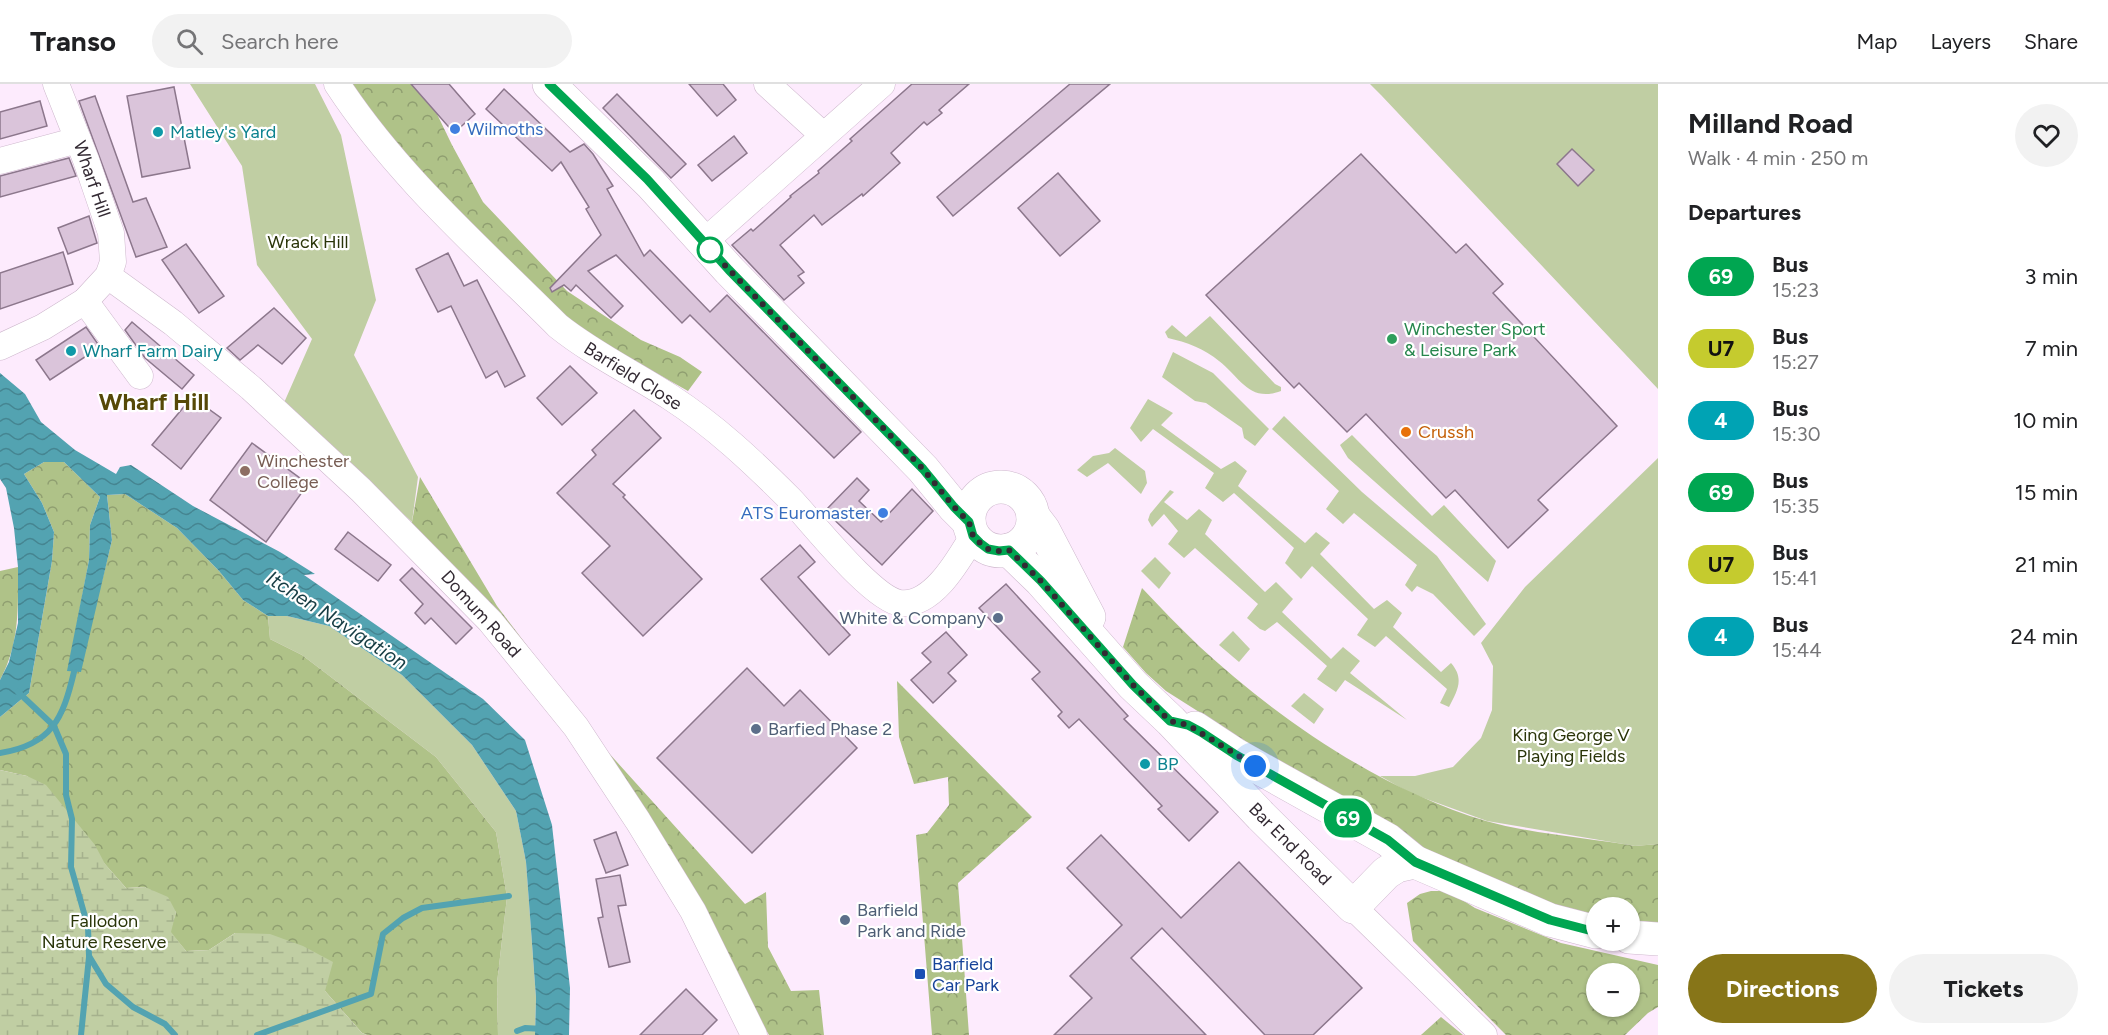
<!DOCTYPE html>
<meta charset="utf-8">
<style>
:root{--surface:#fff;--page:#f2f2f2;--text:#202124;--muted:#757577;--line:#e0e0e0;--accent:#877518}
body{margin:0;font-family:Figtree,sans-serif;background:var(--page);color:var(--text);height:100vh;display:flex;flex-direction:column;font-size:22px;white-space:nowrap}
*{box-sizing:border-box;margin:0}
p{font-size:20px;color:var(--muted)}
.icon{flex:none;width:33px;height:33px;fill:none;stroke:currentColor;stroke-width:2;stroke-linecap:round;stroke-linejoin:round}
.map{position:relative;flex:1;overflow:hidden}
.drawer{display:flex;flex-direction:column;background:var(--surface);width:450px}
.drawer>*{flex:none}
.badge{padding:0 12px;border-radius:20px;font-size:21px;line-height:39px}
.tools{position:absolute;left:1586px;top:813px;display:grid;gap:12px}
.tools a{display:grid;place-items:center;width:54px;height:54px;border-radius:50%;background:var(--surface);box-shadow:0 2px 4px #0004;font-size:30px}
.you{position:absolute;width:30px;height:30px;margin:-15px;border:4px solid #fff;border-radius:50%;background:#1a73e8;box-shadow:0 0 0 9px #1a73e833}
.map>.badge{position:absolute;translate:-50% -50%;box-shadow:0 0 0 3px #fff}
h2{padding:0 30px;font-size:22px;line-height:54px}
.round{display:grid;place-items:center;flex:none;width:63px;height:63px;border-radius:32px;background:var(--page)}
.overview{display:flex;align-items:center;justify-content:space-between;height:102px;padding:0 30px}
h1{font-size:28px;font-weight:700;line-height:45px}
.action{display:flex;gap:12px;margin-top:auto;padding:12px 30px}
.action a{flex:1;height:69px;border-radius:36px;background:var(--accent);color:#fff;font-size:24px;font-weight:700;line-height:69px;text-align:center}
.action a+a{background:var(--page);color:var(--text)}
ul{padding:0;list-style:none}
li{display:flex;align-items:center;gap:18px;height:72px;padding:0 30px}
li div{flex:1}
li b{display:block;font-size:22px}
li em{font-style:normal}
li .badge{min-width:66px;font-weight:700;text-align:center}
header{display:flex;align-items:center;gap:36px;box-sizing:border-box;height:84px;padding:0 30px;background:var(--surface);border-bottom:2px solid var(--line)}
header strong{font-size:28px}
nav{display:flex;gap:33px;margin-inline-start:auto;font-size:21px}
.search{width:420px;height:54px;background:var(--page);display:flex;align-items:center;gap:15px;box-sizing:border-box;padding:0 21px;border-radius:33px;color:var(--muted);font-size:22px}
main{display:flex;flex:1;min-height:0}
.map>svg:first-child{display:block}
.green{fill:#c0cea3}
.forest{fill:url(#forest-crowns);fill-rule:evenodd}
.wetland{fill:url(#wetland-marsh)}
.water{fill:url(#water-waves)}
.lines{fill:none;stroke-linecap:round;stroke-linejoin:round}
.stream{stroke:#53a3b1;stroke-width:6}
.building{fill:#dac4da;stroke:#8c778c;stroke-width:1.5}
.minor-casing{stroke:#ceb8cd;stroke-width:27}
.major-casing{stroke:#ceb8cd;stroke-width:34}
.minor{stroke:#fff;stroke-width:26}
.major{stroke:#fff;stroke-width:33}
.line-casing{stroke:#fff;stroke-width:14}
.line{stroke:#00a651;stroke-width:9}
.walk{stroke:#332a33;stroke-width:6;stroke-dasharray:0 10.8}
.shop-dot{fill:#3f7fe0;stroke:#fff;stroke-width:2}
.culture-dot{fill:#0f9aa8;stroke:#fff;stroke-width:2}
.stop-dot{fill:#fff;stroke:#00a651;stroke-width:3}
.leisure-dot{fill:#2e9e5b;stroke:#fff;stroke-width:2}
.food-dot{fill:#e8710a;stroke:#fff;stroke-width:2}
.education-dot{fill:#8d6e63;stroke:#fff;stroke-width:2}
.service-dot{fill:#5c6f8a;stroke:#fff;stroke-width:2}
.transit-dot{fill:#1a4fb4;stroke:#fff;stroke-width:2}
.labels{text-anchor:middle;dominant-baseline:central;stroke-width:4.5;stroke-linejoin:round;paint-order:stroke}
.shop-label{font-size:18px;fill:#366cbe;stroke:#fff;text-anchor:start}
.culture-label{font-size:18px;fill:#0d838f;stroke:#fff;text-anchor:start}
.street-label{font-size:18px;fill:#332a33;stroke:#fff}
.park-label{font-size:18px;fill:#2a3509;stroke:#fff}
.leisure-label{font-size:18px;fill:#27864d;stroke:#fff;text-anchor:start}
.food-label{font-size:18px;fill:#c56008;stroke:#fff;text-anchor:start}
.education-label{font-size:18px;fill:#785e54;stroke:#fff;text-anchor:start}
.service-label{font-size:18px;fill:#4e5e75;stroke:#fff;text-anchor:start}
.transit-label{font-size:18px;fill:#164399;stroke:#fff;text-anchor:start}
.water-label{font-size:20px;font-style:italic;fill:#173d44;stroke:#fff}
.district-label{font-size:24px;font-weight:bold;fill:#564907;stroke:#fff}
</style>
<header>
<strong>Transo</strong>
<div class="search"><svg class="icon" aria-label="search" viewBox="0 0 24 24"><circle cx="10" cy="10" r="6"/><path d="M15 15l6 6"/></svg>Search here</div>
<nav><a>Map</a><a>Layers</a><a>Share</a></nav>
</header>
<main>
<div class="map">
<svg width="1658" height="951" viewBox="0 0 1658 951">
<defs>
<pattern id="forest-crowns" width="20" height="18" patternUnits="userSpaceOnUse" patternTransform="scale(1.5)"><rect width="20" height="18" fill="#afc288"/><path d="M2 6a3 3 0 1 1 6 0M12 15a3 3 0 1 1 6 0" fill="none" stroke="#8f9e70"/></pattern>
<pattern id="wetland-marsh" width="20" height="14" patternUnits="userSpaceOnUse" patternTransform="scale(1.5)"><rect width="20" height="14" fill="#c0cea3"/><path d="M1 5h8M5 5V1M11 12h8M15 12V8" fill="none" stroke="#a5b18d"/></pattern>
<pattern id="water-waves" width="16" height="10" patternUnits="userSpaceOnUse" patternTransform="scale(1.5)"><rect width="16" height="10" fill="#53a3b1"/><path d="M0 5q4-4 8 0t8 0" fill="none" stroke="#458591"/></pattern>
</defs>
<rect width="100%" height="100%" fill="#fdebfd"/>
<g class="green">
<polygon points="190,0 315,0 341,51 376,216 354,271 418,393 412,438 283,321 312,255 257,181 242,82"/>
<polygon points="1370,0 1658,0 1658,305 1381,11"/>
<path d="M1210,232L1275,300L1281,303V307C1249,319 1240,293 1219,277C1205,265 1186,258 1168,254L1165,248L1172,241L1186,253Z"/>
<polygon points="1173,268 1213,289 1269,345 1255,362 1244,354 1242,344 1206,319 1195,317 1162,293"/>
<path d="M1148,315L1173,329L1161,341L1221,385L1235,377L1247,387L1238,402L1305,459L1316,448L1330,459L1320,470L1374,525L1387,516L1402,529L1393,543L1441,588L1451,579C1465,595 1457,607 1449,623L1440,619L1447,605L1386,552L1375,563L1357,551L1368,535L1312,482L1301,495L1285,479L1294,464L1234,409L1223,418L1205,404L1214,389L1153,345L1141,358L1130,344Z"/>
<polygon points="1284,332 1362,408 1437,472 1486,540 1474,552 1433,510 1417,502 1412,508 1405,501 1417,481 1354,429 1343,440 1326,425 1339,407 1272,345"/>
<polygon points="1352,351 1432,432 1444,421 1496,477 1488,498 1348,374 1340,361"/>
<polygon points="1115,364 1145,387 1147,399 1141,410 1108,379 1087,393 1077,386 1093,372 1109,369"/>
<polygon points="1658,374 1658,760 1635,762 1487,737 1410,709 1380,692 1415,692 1453,683 1481,654 1492,626 1493,582 1481,559 1525,503"/>
<polygon points="1170,406 1174,408 1164,418 1187,436 1199,425 1212,436 1205,450 1265,508 1276,498 1293,515 1282,528 1331,575 1343,563 1360,577 1350,589 1407,636 1345,596 1336,608 1317,595 1327,582 1277,538 1265,547 1260,545 1247,534 1258,520 1195,464 1184,474 1168,460 1178,447 1164,430 1152,443 1148,436 1150,430"/>
<polygon points="1155,473 1171,489 1159,505 1141,487"/>
<polygon points="268,532 287,532 329,542 402,591 472,661 516,727 526,778 536,914 535,951 498,951 497,899 507,813 496,748 436,673 302,571 270,555"/>
<polygon points="1233,547 1250,565 1239,578 1219,561"/>
<polygon points="1304,609 1324,625 1314,640 1291,622"/>
</g>
<g class="forest">
<polygon points="348,0 411,0 437,30 452,61 483,118 567,207 641,256 680,273 702,288 688,307 576,244 433,103"/>
<polygon points="44,378 64,378 100,413 90,441 89,476 68,587 101,501 112,456 107,411 125,410 177,444 219,487 243,516 268,532 270,555 302,571 436,673 496,748 507,813 497,899 498,951 367,951 362,949 325,907 235,849 209,866 186,867 170,848 176,828 145,803 126,804 27,692 0,686 0,633 29,609 52,477 54,448 42,419 24,390"/>
<polygon points="420,393 497,522 607,667 745,820 766,808 768,863 791,907 819,906 824,951 769,951 644,735 407,451 412,438"/>
<path d="M18,483C18,524 20,559 0,596V487Z"/>
<path d="M1142,504C1161,524 1180,544 1200,563C1279,636 1382,706 1486,737C1532,750 1588,754 1635,762L1658,760V840L1629,839V824H1596V834L1546,825L1413,759L1273,675L1166,607L1146,589L1123,563Z"/>
<polygon points="897,597 1032,733 958,799 969,951 932,951 916,751 927,749 949,721 948,693 914,700 899,653"/>
<path d="M1431,807H1444L1453,810L1475,824L1561,859L1658,881V923L1648,929L1625,951H1506L1413,857L1407,819L1420,810ZM1596,890H1629V922H1596Z"/>
<polygon points="1441,933 1463,951 1421,951"/>
</g>
<polygon class="wetland" points="0,686 27,692 46,701 95,761 105,780 126,804 145,803 168,813 176,828 171,848 186,867 209,866 235,849 270,850 303,862 333,878 325,907 362,949 367,951 0,951"/>
<polygon class="water" points="0,289 25,310 41,338 75,366 116,390 120,383 131,381 193,422 280,468 315,490 304,491 483,615 525,656 552,741 570,904 569,951 535,951 536,914 526,778 516,727 472,661 402,591 329,542 287,532 268,532 243,516 219,487 177,444 125,410 107,411 112,456 81,588 67,587 89,476 90,441 100,413 64,378 44,378 24,390 42,419 54,448 52,477 29,609 0,633 0,596 9,578 18,539 18,483 14,444 6,404 0,395"/>
<g class="lines">
<g class="stream">
<polyline points="18,608 54,642 66,670 66,711 72,735 71,783 88,843 89,872 106,900 133,923 165,940 175,951"/>
<path d="M0,669C52,661 63,634 74,588"/>
<polyline points="517,947 525,944 543,945"/>
<polyline points="81,951 89,873"/>
<polyline points="257,951 371,910 383,850 403,834 422,824 509,812"/>
</g>
</g>
<g class="building">
<polygon points="411,0 449,0 475,30 454,49"/>
<polygon points="689,0 723,0 736,16 717,32"/>
<polygon points="912,0 969,0 939,26 942,29 927,41 924,38 891,69 900,79 863,112 862,110 822,141 814,131 780,161 804,188 798,192 804,199 784,216 732,161 751,145 753,147 791,113 790,112 819,89 818,87 852,57 850,55"/>
<polygon points="1070,0 1110,0 953,132 937,113"/>
<polygon points="174,3 190,84 142,93 127,12"/>
<polygon points="504,5 570,68 584,60 593,70 613,102 607,105 644,172 650,166 710,228 727,211 861,348 834,374 690,231 682,239 616,171 588,187 623,222 611,234 576,201 571,207 564,201 552,208 550,204 601,151 586,125 589,123 561,78 552,87 486,25"/>
<polygon points="617,10 686,80 671,94 603,24"/>
<polygon points="95,12 133,118 146,114 167,163 136,173 79,17"/>
<polygon points="40,17 47,42 0,55 0,28"/>
<polygon points="734,52 747,69 712,97 698,81"/>
<polygon points="1572,65 1594,86 1578,102 1557,80"/>
<polygon points="1361,70 1456,169 1466,160 1503,200 1493,209 1617,342 1538,416 1548,426 1508,464 1455,406 1446,414 1366,330 1347,348 1299,299 1294,304 1206,211"/>
<polygon points="69,74 76,92 0,113 0,92"/>
<polygon points="1058,89 1100,137 1060,172 1018,124"/>
<polygon points="89,132 97,159 68,170 58,144"/>
<polygon points="186,160 224,212 199,229 162,176"/>
<polygon points="63,168 73,200 0,225 0,189"/>
<polygon points="448,169 464,202 477,196 525,292 505,303 497,287 486,294 451,222 438,228 416,185"/>
<polygon points="274,224 306,254 282,280 258,261 240,276 227,264"/>
<polygon points="132,238 194,291 182,305 145,274 125,246"/>
<polygon points="86,243 100,263 50,296 36,276"/>
<polygon points="570,282 597,309 562,341 537,314"/>
<polygon points="192,313 221,334 181,385 152,361"/>
<polygon points="634,326 661,354 613,400 625,411 623,413 702,495 643,552 582,489 610,462 557,409 596,371 592,366"/>
<polygon points="252,359 308,400 266,458 210,416"/>
<polygon points="857,394 869,406 859,417 881,438 912,405 933,427 882,481 825,427"/>
<polygon points="348,448 391,481 378,497 335,465"/>
<polygon points="800,461 815,478 798,493 850,551 829,571 761,495"/>
<polygon points="412,484 472,544 456,560 431,534 425,540 415,529 423,520 400,496"/>
<polygon points="1006,500 1128,632 1124,635 1218,728 1189,757 1158,725 1162,722 1079,635 1069,644 1058,632 1062,628 1032,595 1040,588 979,524"/>
<polygon points="946,548 967,571 948,589 956,597 933,619 911,596 931,578 922,569"/>
<polygon points="747,584 784,622 800,606 857,664 752,769 657,674"/>
<polygon points="616,748 628,781 606,789 594,756"/>
<polygon points="1101,751 1181,834 1239,778 1362,904 1313,951 1265,951 1162,844 1131,874 1206,951 1054,951 1092,914 1070,892 1122,841 1067,784"/>
<polygon points="620,791 626,821 618,822 630,878 609,883 598,834 603,833 596,795"/>
<polygon points="686,905 717,936 702,951 640,951"/>
</g>
<g class="lines">
<defs>
<g id="minor">
<path d="M337,0C397,92 481,165 558,242C593,270 633,289 670,313C715,342 753,378 791,416C812,438 872,515 900,519C933,523 959,475 973,452"/>
<polyline points="767,0 823,51"/>
<polyline points="0,77 78,56"/>
<polyline points="704,158 882,0"/>
<polyline points="108,192 173,239 251,304 361,406 490,537 576,643 638,737 693,827 754,951"/>
<polyline points="85,217 140,292"/>
<polyline points="0,263 43,243 85,217 108,192 113,178 111,149 86,76 56,0"/>
<polyline points="1353,823 1484,951"/>
</g>
<g id="major">
<polyline points="549,0 651,100 729,186 923,385 954,423 969,438"/>
<circle cx="1001" cy="435" r="32"/>
<polyline points="1033,432 1043,445 1089,533"/>
<polyline points="1009,466 1041,497 1133,601 1171,637 1261,732 1353,823 1386,789 1397,782 1415,778 1550,836 1596,848"/>
<polyline points="1195,644 1236,671 1388,756 1415,778"/>
<polyline points="1629,853 1658,855"/>
</g>
</defs>
<use href="#minor" class="minor-casing"/>
<use href="#major" class="major-casing"/>
<use href="#minor" class="minor"/>
<use href="#major" class="major"/>
</g>
<g class="lines">
<defs>
<polyline id="line" points="549,0 647,95 729,186 923,385 954,423 969,438 973,452 980,459 988,465 999,467 1009,466 1041,497 1133,601 1170,637 1188,641 1201,648 1236,671 1388,756 1415,778 1550,836 1596,848"/>
</defs>
<use href="#line" class="line-casing"/>
<use href="#line" class="line"/>
<polyline class="walk" points="710,166 923,385 954,423 969,438 973,452 980,459 988,465 999,467 1009,466 1041,497 1133,601 1170,637 1188,641 1255,682"/>
</g>
<g class="shop-dot">
<circle cx="455" cy="45" r="6"/>
<circle cx="883" cy="429" r="6"/>
</g>
<g class="culture-dot">
<circle cx="158" cy="48" r="6"/>
<circle cx="71" cy="267" r="6"/>
<circle cx="1145" cy="680" r="6"/>
</g>
<circle class="stop-dot" cx="710" cy="166" r="12"/>
<circle class="leisure-dot" cx="1392" cy="255" r="6"/>
<circle class="food-dot" cx="1406" cy="348" r="6"/>
<circle class="education-dot" cx="245" cy="387" r="6"/>
<g class="service-dot">
<circle cx="998" cy="534" r="6"/>
<circle cx="756" cy="645" r="6"/>
<circle cx="845" cy="836" r="6"/>
</g>
<rect class="transit-dot" x="914" y="884" width="12" height="12" rx="3"/>
<g class="labels">
<g class="shop-label">
<text x="467" y="45">Wilmoths</text>
<text x="871" y="429" text-anchor="end">ATS Euromaster</text>
</g>
<g class="culture-label">
<text x="170" y="48">Matley's Yard</text>
<text x="83" y="267">Wharf Farm Dairy</text>
<text x="1157" y="680">BP</text>
</g>
<g class="street-label">
<text transform="translate(92 95) rotate(71)">Wharf Hill</text>
<text transform="translate(633 292) rotate(32)">Barfield Close</text>
<text transform="translate(481 530) rotate(48)">Domum Road</text>
<text transform="translate(1290 760) rotate(45)">Bar End Road</text>
</g>
<g class="park-label">
<text x="308" y="158">Wrack Hill</text>
<text x="1571" y="651">King George V<tspan x="1571" dy="21">Playing Fields</tspan></text>
<text x="104" y="837">Fallodon<tspan x="104" dy="21">Nature Reserve</tspan></text>
</g>
<g class="leisure-label">
<text x="1404" y="245">Winchester Sport<tspan x="1404" dy="21">&amp; Leisure Park</tspan></text>
</g>
<g class="food-label">
<text x="1418" y="348">Crussh</text>
</g>
<g class="education-label">
<text x="257" y="377">Winchester<tspan x="257" dy="21">College</tspan></text>
</g>
<g class="service-label">
<text x="986" y="534" text-anchor="end">White &amp; Company</text>
<text x="768" y="645">Barfied Phase 2</text>
<text x="857" y="826">Barfield<tspan x="857" dy="21">Park and Ride</tspan></text>
</g>
<g class="transit-label">
<text x="932" y="880">Barfield<tspan x="932" dy="21">Car Park</tspan></text>
</g>
<g class="water-label">
<text transform="translate(337 536) rotate(33)">Itchen Navigation</text>
</g>
<g class="district-label">
<text x="154" y="317">Wharf Hill</text>
</g>
</g>
</svg>
<div class="tools">
<a>+</a>
<a>−</a>
</div>
<div class="you" style="left:1255px;top:682px"></div>
<b class="badge" style="left:1348px;top:734px;background:#00a651;color:#fff">69</b>
</div>
<section class="drawer">
<div class="overview"><div><h1>Milland Road</h1><p>Walk · 4 min · 250 m</p></div><a class="round"><svg class="icon" aria-label="heart" viewBox="0 0 24 24"><path d="M12 20l-8-8c-3-5 5-10 8-4 3-6 11-1 8 4z"/></svg></a></div>
<h2>Departures</h2>
<ul>
<li><span class="badge" style="background:#00a651;color:#fff">69</span><div><b>Bus</b><p>15:23</p></div><em>3 min</em></li>
<li><span class="badge" style="background:#c5cb2e;color:#111">U7</span><div><b>Bus</b><p>15:27</p></div><em>7 min</em></li>
<li><span class="badge" style="background:#00a3b4;color:#fff">4</span><div><b>Bus</b><p>15:30</p></div><em>10 min</em></li>
<li><span class="badge" style="background:#00a651;color:#fff">69</span><div><b>Bus</b><p>15:35</p></div><em>15 min</em></li>
<li><span class="badge" style="background:#c5cb2e;color:#111">U7</span><div><b>Bus</b><p>15:41</p></div><em>21 min</em></li>
<li><span class="badge" style="background:#00a3b4;color:#fff">4</span><div><b>Bus</b><p>15:44</p></div><em>24 min</em></li>
</ul>
<div class="action"><a>Directions</a><a>Tickets</a></div>
</section>
</main>
